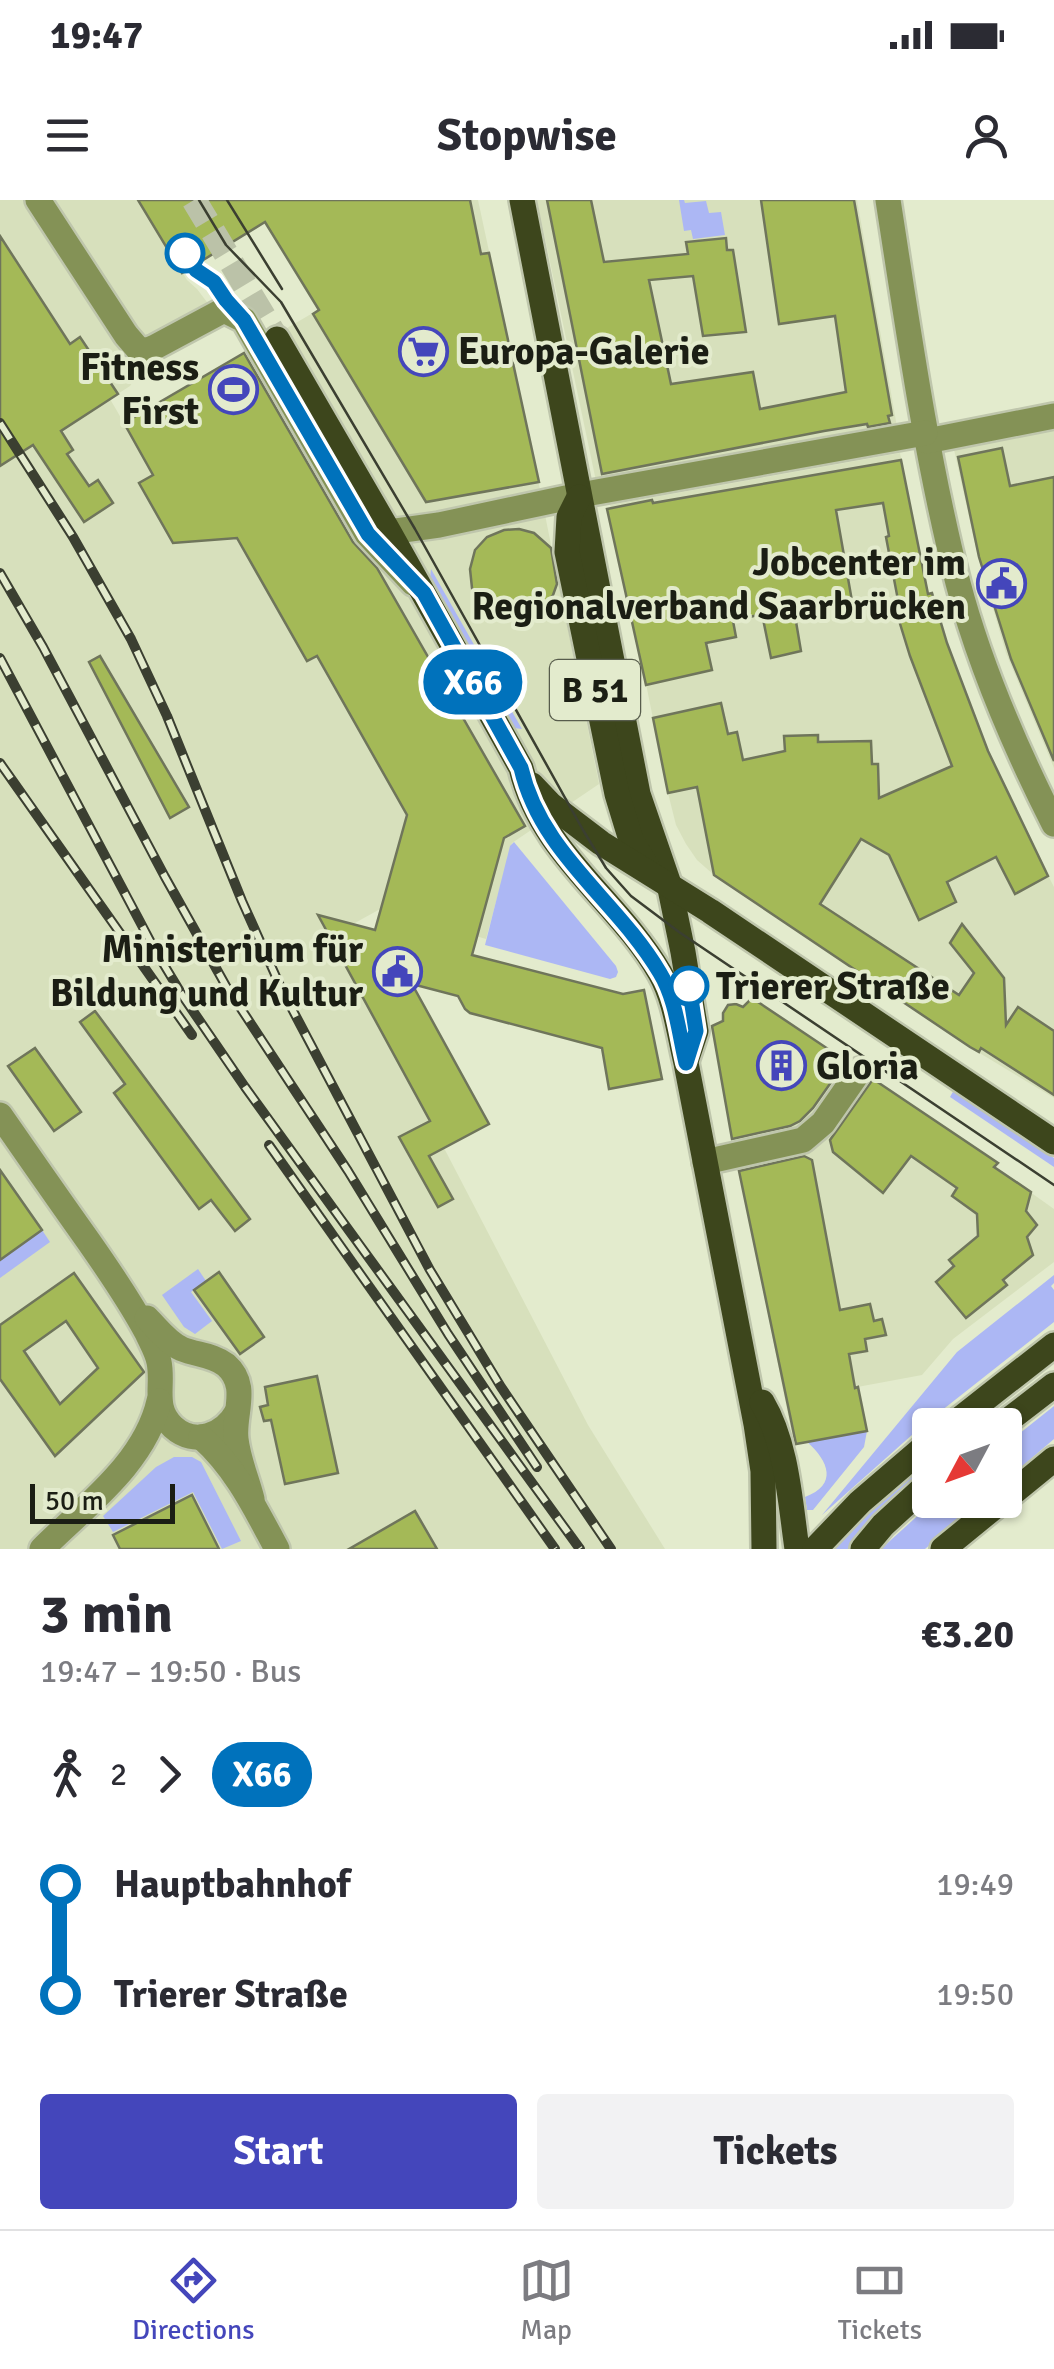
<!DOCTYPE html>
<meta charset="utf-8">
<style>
:root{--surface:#fff;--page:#f2f2f3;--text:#2b2b33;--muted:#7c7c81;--line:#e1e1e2;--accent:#4446bb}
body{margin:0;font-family:Signika,sans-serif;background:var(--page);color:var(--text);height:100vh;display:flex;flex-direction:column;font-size:38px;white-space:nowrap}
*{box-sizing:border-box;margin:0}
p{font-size:32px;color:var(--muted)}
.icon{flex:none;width:55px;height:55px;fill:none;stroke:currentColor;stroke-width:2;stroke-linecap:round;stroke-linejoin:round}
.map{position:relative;height:1349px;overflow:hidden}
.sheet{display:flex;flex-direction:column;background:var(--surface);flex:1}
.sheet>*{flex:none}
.badge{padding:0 20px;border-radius:32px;font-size:35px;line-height:65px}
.needle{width:65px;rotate:229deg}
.fabs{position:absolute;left:912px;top:1208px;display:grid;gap:20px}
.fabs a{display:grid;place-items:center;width:110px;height:110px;border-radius:10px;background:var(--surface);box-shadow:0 2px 8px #0004;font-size:50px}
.scale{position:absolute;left:30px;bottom:25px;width:145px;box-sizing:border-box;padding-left:10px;border:5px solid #1b1e14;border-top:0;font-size:28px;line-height:35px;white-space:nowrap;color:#1b1e14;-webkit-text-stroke:8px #e3ebcd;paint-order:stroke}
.map>.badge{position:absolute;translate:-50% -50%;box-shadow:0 0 0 5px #fff}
.legs{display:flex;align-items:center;gap:15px;height:110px;padding:0 40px;font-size:32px}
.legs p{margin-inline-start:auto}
.overview{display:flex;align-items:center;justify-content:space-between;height:170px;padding:0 40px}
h1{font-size:55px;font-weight:700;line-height:75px}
.button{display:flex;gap:20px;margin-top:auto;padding:20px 40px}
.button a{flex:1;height:115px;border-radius:10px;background:var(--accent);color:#fff;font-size:40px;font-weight:700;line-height:115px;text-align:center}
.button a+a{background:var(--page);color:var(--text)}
ul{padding:0 40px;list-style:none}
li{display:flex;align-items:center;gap:35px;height:110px;font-size:38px}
li i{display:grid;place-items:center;width:15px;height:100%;margin:0 12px;background:currentColor}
li i::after{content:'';width:25px;height:25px;margin:-12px;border:8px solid;border-radius:50%;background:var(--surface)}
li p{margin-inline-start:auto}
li:first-child i{background:linear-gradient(#0000 50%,currentColor 0)}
li:last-child i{background:linear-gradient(currentColor 50%,#0000 0)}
.status{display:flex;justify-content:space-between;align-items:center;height:70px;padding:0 50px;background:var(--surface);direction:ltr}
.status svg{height:28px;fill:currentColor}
header{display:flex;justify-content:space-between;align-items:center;height:130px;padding:0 40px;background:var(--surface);font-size:45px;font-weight:700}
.tabs{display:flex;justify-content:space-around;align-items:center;height:140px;border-top:2px solid var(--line);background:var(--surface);font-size:28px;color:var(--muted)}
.tabs a{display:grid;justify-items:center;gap:5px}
.tabs .active{color:var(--accent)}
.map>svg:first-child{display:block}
.built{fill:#d7e0bc}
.green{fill:#acb7f4}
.building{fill:#a4b957;stroke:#6f755b;stroke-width:2.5;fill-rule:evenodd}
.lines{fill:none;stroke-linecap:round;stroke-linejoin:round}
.major-tunnel{stroke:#bbc2a8;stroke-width:25;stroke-dasharray:25 12;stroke-linecap:butt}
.minor-casing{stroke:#bfc6ac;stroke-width:30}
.major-casing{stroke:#bfc6ac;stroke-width:30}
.minor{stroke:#849256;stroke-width:25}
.major{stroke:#3d461c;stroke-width:25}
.tram{stroke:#3b3f31;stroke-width:2.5}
.rail-casing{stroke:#3b3f31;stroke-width:10}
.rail{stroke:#e3ebcd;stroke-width:6;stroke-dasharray:19;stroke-linecap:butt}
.line-1-casing{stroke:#fff;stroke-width:22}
.line-1{stroke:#0072bc;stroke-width:15}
.stop-1-dot{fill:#fff;stroke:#0072bc;stroke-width:5}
.labels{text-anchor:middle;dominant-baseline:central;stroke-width:8;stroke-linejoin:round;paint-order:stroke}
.shield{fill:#e3ebcd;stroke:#575c4c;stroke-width:2.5}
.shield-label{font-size:35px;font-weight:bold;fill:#1b1e14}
.poi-label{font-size:38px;font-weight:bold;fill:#1b1e14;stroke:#e3ebcd;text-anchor:end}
.stop-label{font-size:38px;font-weight:bold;fill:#1b1e14;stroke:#e3ebcd;text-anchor:start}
</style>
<div class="status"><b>19:47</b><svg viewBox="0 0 49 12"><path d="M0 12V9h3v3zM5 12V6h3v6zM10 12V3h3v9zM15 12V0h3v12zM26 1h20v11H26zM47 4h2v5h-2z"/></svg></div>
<header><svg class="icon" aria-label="menu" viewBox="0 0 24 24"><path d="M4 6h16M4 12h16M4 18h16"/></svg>Stopwise<svg class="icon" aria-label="person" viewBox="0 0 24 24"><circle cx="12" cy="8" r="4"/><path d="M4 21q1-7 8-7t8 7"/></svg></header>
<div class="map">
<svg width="1054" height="1349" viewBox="0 0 1054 1349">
<rect width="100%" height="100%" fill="#e3ebcd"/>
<g class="built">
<polygon points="0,0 138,0 187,80 197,89 210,106 129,154 135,165 137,176 130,186 110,199 124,223 318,110 252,0 478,0 535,265 599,584 512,643 486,739 382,708 353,724 319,716 444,948 588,1225 665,1349 0,1349"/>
<polygon points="537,0 857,0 897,227 596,281"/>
<polygon points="1054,223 1054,568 1006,453 978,357 953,245"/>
<polygon points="900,253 928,393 932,393 949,448 988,551 1005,592 1054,687 1054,898 968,846 714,675 697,660 686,644 676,625 668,593 610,305"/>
<polygon points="752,798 998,963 995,967 1054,1009 1054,1062 953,1139 922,1175 825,1193 833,1237 794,1245 711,826 723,821 723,813 728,805 736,804 743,807"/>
</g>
<g class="green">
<polygon points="679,0 684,0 685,3 706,1 709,13 721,12 725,35 693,39 691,30 684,31"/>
<polygon points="431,369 522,529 514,528 430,379"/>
<polygon points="514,642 616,766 618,772 616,777 610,779 485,745 510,646"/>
<polygon points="954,890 1054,958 1054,967 950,897"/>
<polygon points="42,1030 50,1042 0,1078 0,1060"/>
<polygon points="198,1069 206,1081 191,1092 212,1121 195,1134 184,1127 162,1095"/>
<polygon points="1054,1075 1054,1083 1051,1086 1054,1090 1054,1122 922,1226 822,1315 957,1152"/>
<polygon points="1054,1206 1054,1239 1005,1281 1005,1245"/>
<path d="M867,1231L864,1247L813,1310H807L805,1297C838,1285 829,1261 807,1242Z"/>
<polygon points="174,1257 192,1257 201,1262 241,1341 222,1349 193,1292 113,1332 103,1316 156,1267"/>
<polygon points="930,1258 930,1267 876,1318 848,1349 832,1349 869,1311"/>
<polygon points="935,1300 983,1300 925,1349 881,1349"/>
</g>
<g class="building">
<polygon points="138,0 470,0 481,54 489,53 539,282 426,302 313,114 319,110 265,22 182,73"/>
<polygon points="547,0 591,0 604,62 688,54 686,42 726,38 727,50 733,50 746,132 703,136 693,76 649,80 671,184 753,172 760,209 846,192 835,116 779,124 761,0 854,0 892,215 888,216 890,223 868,227 867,224 824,231 602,274"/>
<polygon points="0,36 70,144 80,137 118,194 61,231 73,250 67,254 89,286 98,280 113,303 84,322 33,245 0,266"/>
<polygon points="244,153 353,342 377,368 525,626 504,638 472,755 623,794 644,790 662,879 609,889 602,848 470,813 465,809 458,796 412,784 489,924 429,956 453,999 438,1007 399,937 430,921 318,715 375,730 407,615 317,456 307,461 237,338 173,343 139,283 153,275 124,223"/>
<polygon points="1002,248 1010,286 1054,277 1054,561 1011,459 979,357 958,257"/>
<polygon points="901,260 928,394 932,393 947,443 988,551 1048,676 1015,694 996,657 947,682 956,702 919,720 889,655 861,639 820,704 959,795 974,773 950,743 962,724 1004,778 1006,825 1018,807 1054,831 1054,895 981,848 979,852 970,847 714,675 697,587 668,593 653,518 721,503 728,534 737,532 743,560 785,551 784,536 818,535 818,542 871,541 872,564 878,564 879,598 952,566 910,456 893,401 898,400 886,337 889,336 883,303 836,310 852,401 793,404 801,451 771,458 762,414 733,421 736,437 706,443 712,470 646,485 607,309 652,300 653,303"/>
<polygon points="519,329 534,333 551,348 557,384 553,395 542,408 527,416 509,417 489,410 483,405 472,388 470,369 475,350 487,337 504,330"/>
<polygon points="100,456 189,607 170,618 89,462"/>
<polygon points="752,798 846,861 813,908 800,921 790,926 732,939 712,826 723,821 723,813 728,805 736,804 743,807"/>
<polygon points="95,811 250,1019 235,1031 211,1000 199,1009 114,893 125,884 80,822"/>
<polygon points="35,848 81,912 54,931 8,866"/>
<polygon points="873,879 998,963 994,967 1031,992 1026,1011 1037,1025 1027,1037 1033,1055 1003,1080 1007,1085 966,1118 936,1082 954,1066 949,1060 978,1036 977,1014 952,996 957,988 911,956 883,993 833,952 830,940"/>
<polygon points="804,956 812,960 840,1110 870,1104 874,1121 882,1119 886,1135 865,1139 867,1151 849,1154 855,1188 858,1187 867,1231 796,1244 739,971"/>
<polygon points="0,970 42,1030 0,1060"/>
<polygon points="219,1072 264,1137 240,1154 194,1090"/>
<path d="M74,1073L144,1172L55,1256L0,1179V1125ZM66,1121L98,1168L60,1204L24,1151Z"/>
<polygon points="317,1176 338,1273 285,1284 271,1220 264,1221 260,1207 268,1205 265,1187"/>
<polygon points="192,1295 219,1349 120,1349 113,1335"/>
<polygon points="415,1311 437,1349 349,1349"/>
</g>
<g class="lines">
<polyline class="major-tunnel" points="194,0 277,139"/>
<defs>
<g id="minor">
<polyline points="38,0 126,135 138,149 148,150 155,147 224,110 244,120 367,334 413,383"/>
<path d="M888,0C908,128 926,257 958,383C980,467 1015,547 1054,624"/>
<polyline points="927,241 1054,216"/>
<polyline points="389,332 439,325 580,295 925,233"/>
<path d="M0,915C30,958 59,1000 89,1042C110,1072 130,1101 147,1133C151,1142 157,1152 159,1162C164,1185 152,1208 173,1227C195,1247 224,1235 237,1212"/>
<polyline points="705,962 803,940 823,923 860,870"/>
<path d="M147,1118C158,1129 168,1143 182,1149C197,1155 213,1155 226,1165C250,1186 233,1213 236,1239C238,1259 247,1279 252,1299"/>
<path d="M201,1237C236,1268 255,1308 277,1349"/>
<path d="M42,1349C85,1306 145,1263 159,1201"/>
</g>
<g id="major">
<polyline points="522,0 638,594 669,684 683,752 696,831 687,858"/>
<path d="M277,139L389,332L521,568C541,654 618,700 660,773C675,799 679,834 686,863L756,1224L763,1271L764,1349"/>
<polyline points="579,297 569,317 567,352 617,594 631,640 648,668"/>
<polyline points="532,585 551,605 601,643 710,711 1054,942"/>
<path d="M762,1202C787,1244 790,1301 797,1349"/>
<polyline points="952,1225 1054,1145"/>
<polyline points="1002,1225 1054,1185"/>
<polyline points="1005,1299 1054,1259"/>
<polyline points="815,1349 860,1302 930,1242"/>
<polyline points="863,1349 883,1325 930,1282"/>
<polyline points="943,1349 1003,1300"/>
</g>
</defs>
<use href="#minor" class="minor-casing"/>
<use href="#major" class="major-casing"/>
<use href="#minor" class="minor"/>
<use href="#major" class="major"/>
<g class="tram">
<polyline points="199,0 226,45 281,102 415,329 583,630 606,668 631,696 679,732 1054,985"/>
<polyline points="227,0 282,89"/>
</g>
<defs>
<g id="rail">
<polyline points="0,223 73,337 131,439 167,516 242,701 282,790 430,1070 501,1187 611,1349"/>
<polyline points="0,373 43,447 165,677 226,786 348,971 448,1134 537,1267"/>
<polyline points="0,458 155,750 184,798 245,887 580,1349"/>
<polyline points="0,563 192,835"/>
<polyline points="269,945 555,1349"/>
</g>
</defs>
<use href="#rail" class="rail-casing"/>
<use href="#rail" class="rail"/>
</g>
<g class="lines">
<defs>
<path id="line-1" d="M185,53L196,70L214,82L226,100L244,120L368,334L424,393L521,568C541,654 617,700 660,773C676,799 679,834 686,863L696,831L689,786"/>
</defs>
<use href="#line-1" class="line-1-casing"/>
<use href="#line-1" class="line-1"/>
</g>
<defs>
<symbol id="supermarket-ring" viewBox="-11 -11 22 22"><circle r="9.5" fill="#e3ebcd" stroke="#4446bb" stroke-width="1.5"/><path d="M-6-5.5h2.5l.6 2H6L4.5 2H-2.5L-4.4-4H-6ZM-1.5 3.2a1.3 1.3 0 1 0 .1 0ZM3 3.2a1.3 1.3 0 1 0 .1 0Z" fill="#4446bb"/></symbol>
<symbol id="stadium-ring" viewBox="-11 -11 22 22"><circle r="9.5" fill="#e3ebcd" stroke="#4446bb" stroke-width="1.5"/><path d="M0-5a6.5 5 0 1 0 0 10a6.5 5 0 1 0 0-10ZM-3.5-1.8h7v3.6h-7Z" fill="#4446bb"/></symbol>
<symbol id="civic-ring" viewBox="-11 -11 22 22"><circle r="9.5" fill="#e3ebcd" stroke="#4446bb" stroke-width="1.5"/><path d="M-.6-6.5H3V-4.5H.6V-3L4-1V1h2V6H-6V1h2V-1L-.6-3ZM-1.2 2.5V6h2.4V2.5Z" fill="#4446bb"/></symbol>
<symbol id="building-ring" viewBox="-11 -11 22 22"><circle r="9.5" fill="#e3ebcd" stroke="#4446bb" stroke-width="1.5"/><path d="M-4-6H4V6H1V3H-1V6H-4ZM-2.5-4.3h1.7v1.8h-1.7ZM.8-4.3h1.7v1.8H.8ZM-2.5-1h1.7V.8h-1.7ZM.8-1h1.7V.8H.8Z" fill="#4446bb"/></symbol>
</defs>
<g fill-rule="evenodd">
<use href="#supermarket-ring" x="396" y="124" width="55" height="55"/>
<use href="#stadium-ring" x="206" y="162" width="55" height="55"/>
<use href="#civic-ring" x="974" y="356" width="55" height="55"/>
<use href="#civic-ring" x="370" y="744" width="55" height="55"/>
<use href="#building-ring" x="754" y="838" width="55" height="55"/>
</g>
<g class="stop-1-dot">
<circle cx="185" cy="53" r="18"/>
<circle cx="689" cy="786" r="18"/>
</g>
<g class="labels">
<rect class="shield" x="550" y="460" width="90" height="60" rx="8"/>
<g class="shield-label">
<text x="595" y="490">B 51</text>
</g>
<g class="poi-label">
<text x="458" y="151" text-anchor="start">Europa-Galerie</text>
<text x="199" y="167">Fitness<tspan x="199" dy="44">First</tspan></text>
<text x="966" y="362">Jobcenter im<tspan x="966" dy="44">Regionalverband Saarbrücken</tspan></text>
<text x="363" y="749">Ministerium für<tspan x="363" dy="44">Bildung und Kultur</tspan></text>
<text x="816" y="866" text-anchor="start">Gloria</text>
</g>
<g class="stop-label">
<text x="716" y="786">Trierer Straße</text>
</g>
</g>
</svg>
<div class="fabs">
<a><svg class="needle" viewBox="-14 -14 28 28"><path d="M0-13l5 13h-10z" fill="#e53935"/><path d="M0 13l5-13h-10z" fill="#7c7c81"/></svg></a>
</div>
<div class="scale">50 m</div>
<b class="badge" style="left:473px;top:482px;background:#0072bc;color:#fff">X66</b>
</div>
<section class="sheet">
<div class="overview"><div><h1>3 min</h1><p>19:47 – 19:50 · Bus</p></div><b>€3.20</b></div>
<div class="legs"><svg class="icon" aria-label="walk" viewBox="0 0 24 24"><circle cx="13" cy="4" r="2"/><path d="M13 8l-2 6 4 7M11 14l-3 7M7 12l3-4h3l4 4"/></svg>2<svg class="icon" aria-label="forward" viewBox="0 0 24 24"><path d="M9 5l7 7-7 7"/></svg><b class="badge" style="background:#0072bc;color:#fff">X66</b></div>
<ul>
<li><i style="color:#0072bc"></i><b>Hauptbahnhof</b><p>19:49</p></li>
<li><i style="color:#0072bc"></i><b>Trierer Straße</b><p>19:50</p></li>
</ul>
<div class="button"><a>Start</a><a>Tickets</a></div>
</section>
<nav class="tabs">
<a class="active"><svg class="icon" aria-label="directions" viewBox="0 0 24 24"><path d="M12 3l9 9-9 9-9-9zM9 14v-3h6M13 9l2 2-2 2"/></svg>Directions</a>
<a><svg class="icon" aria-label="map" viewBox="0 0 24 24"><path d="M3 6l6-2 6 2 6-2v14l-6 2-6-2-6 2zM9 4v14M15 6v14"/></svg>Map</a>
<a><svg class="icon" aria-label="tickets" viewBox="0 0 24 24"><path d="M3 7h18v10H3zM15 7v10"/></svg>Tickets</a>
</nav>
